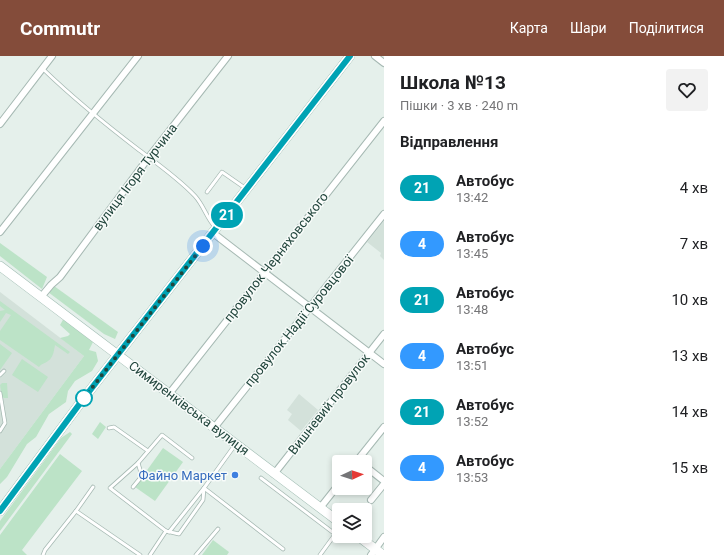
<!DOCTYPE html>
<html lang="uk">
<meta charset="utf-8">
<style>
:root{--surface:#fff;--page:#f2f2f2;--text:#202124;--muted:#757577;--accent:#844c3a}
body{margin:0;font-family:Roboto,sans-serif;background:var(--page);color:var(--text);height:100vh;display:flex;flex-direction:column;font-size:15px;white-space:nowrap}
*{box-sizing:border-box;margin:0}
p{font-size:13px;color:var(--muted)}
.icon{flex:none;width:22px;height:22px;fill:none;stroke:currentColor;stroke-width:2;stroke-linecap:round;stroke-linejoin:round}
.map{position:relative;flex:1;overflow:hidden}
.sheet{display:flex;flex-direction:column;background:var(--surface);width:340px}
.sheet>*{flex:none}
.badge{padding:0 8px;border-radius:13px;font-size:14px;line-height:26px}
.needle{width:26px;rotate:87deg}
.buttons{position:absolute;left:332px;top:399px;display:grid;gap:8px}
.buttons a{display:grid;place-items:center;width:40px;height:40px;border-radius:4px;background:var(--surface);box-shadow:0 2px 6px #0003;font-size:20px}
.you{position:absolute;width:20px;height:20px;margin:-10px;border:3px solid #fff;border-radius:50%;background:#1a73e8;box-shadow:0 0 0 6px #1a73e833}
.map>.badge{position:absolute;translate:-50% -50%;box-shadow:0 0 0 2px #fff}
h2{padding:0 16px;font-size:15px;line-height:36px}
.round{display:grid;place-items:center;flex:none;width:42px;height:42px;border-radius:4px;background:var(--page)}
.head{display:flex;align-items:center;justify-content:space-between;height:68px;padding:0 16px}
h1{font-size:19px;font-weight:700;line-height:30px}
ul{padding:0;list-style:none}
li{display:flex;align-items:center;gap:12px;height:56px;padding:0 16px}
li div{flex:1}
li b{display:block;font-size:15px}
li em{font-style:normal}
li .badge{min-width:44px;font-weight:700;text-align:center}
header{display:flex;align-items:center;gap:24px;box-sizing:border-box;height:56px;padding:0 20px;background:var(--accent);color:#fff}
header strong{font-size:19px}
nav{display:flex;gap:22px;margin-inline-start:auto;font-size:14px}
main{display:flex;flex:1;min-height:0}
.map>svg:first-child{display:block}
.built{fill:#d3e1da}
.green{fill:#bce3c7}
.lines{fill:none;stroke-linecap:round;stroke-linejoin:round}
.lane-casing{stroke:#a6b9b3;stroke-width:4.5}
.street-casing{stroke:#a6b9b3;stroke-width:8}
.secondary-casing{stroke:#a2bdb4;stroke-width:10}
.lane{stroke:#fff;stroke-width:3}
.street{stroke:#fff;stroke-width:6}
.secondary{stroke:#fff;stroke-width:9}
.line-casing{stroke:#fff;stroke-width:9}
.line{stroke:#00a3b4;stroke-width:6}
.walk{stroke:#21453c;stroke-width:4;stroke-dasharray:0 7.2}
.stop-dot{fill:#fff;stroke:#00a3b4;stroke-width:2}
.shop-dot{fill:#3f7fe0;stroke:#f7fbf9;stroke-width:1.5}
.labels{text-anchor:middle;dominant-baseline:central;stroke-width:3;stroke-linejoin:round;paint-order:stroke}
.street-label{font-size:13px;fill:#21453c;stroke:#f7fbf9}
.shop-label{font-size:13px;fill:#366cbe;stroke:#f7fbf9;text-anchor:end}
</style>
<header>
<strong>Commutr</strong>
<nav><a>Карта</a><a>Шари</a><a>Поділитися</a></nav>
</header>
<main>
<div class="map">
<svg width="384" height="499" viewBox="0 0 384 499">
<rect width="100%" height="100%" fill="#e5f0eb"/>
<g class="built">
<polygon points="384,165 384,204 380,200 381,197 367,186"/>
<polygon points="0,236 84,300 0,413"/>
<polygon points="299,338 318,354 301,375 288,364 292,358 287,354"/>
</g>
<g class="green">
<polygon points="0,187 47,221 42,233 0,200"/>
<polygon points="54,230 118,276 115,283 104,278 48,236"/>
<path d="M0,245L70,296L68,298L55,289C54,295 53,302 48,305C44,308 42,307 39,311L0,284V275L11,259L6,257L0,266V255L5,254L0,250Z"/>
<polygon points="64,262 93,286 89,294 96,296 98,305 92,315 75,325 68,335 66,346 49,358 36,381 27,388 7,421 0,428 0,413 84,300 60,282 68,280 70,278 60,269"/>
<polygon points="0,288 12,297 0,314"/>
<polygon points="22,303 48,321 38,336 12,319"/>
<polygon points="2,327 7,327 8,342 4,342 2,341 0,329"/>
<polygon points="100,366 106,371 98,383 92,378"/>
<polygon points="70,376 72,378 0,475 0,465 61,382"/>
<polygon points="163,392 183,406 155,445 135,431"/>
<polygon points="60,398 82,415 22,494 27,499 0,499 0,479"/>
<polygon points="213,484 229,496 227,499 202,499"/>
</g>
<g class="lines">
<defs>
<g id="lane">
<path d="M43,13C73,42 105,68 139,94C158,108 179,123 195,140C204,150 206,161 215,171"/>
<polyline points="207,136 222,116 245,132"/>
<polyline points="0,319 4,315"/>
<polyline points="0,337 5,367 0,375"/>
<polyline points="109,372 114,371 148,395"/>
<polyline points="261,422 335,478"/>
<polyline points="93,431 76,455 140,499"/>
<polyline points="133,431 142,420 138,407"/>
<polyline points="166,475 110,432 138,407 162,379 192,402"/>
<polyline points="169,476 204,432 283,493"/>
<polyline points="43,499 45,494 76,455"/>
<polyline points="150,499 166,475 179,478 203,444 204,432 235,389"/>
<polyline points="196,499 218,473"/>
<polyline points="320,499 339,473"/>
</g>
<g id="street">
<polyline points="375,0 384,7"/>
<polyline points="0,68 52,0"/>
<polyline points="0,176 138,0"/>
<polyline points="213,177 384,308"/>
<polyline points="41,241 51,229 60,221 149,101 228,0"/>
<polyline points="169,338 384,65"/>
<polyline points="214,372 384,158"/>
<polyline points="356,406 384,371"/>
<polyline points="365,410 384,425"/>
<polyline points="274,418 384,278"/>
<polyline points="371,444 384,428"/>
<polyline points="320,452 339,428"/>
<polyline points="371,499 384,481"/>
</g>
<g id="secondary">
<polyline points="0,210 339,466"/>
<polyline points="0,455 84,342 350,0"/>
<polyline points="358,480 383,499"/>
</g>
</defs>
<use href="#lane" class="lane-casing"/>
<use href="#street" class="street-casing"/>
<use href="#secondary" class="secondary-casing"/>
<use href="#lane" class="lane"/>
<use href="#street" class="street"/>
<use href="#secondary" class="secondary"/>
</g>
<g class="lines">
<defs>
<polyline id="line" points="0,455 84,342 350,0"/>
</defs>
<use href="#line" class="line-casing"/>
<use href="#line" class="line"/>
<polyline class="walk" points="84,342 203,190"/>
</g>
<circle class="stop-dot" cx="84" cy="342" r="8"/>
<circle class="shop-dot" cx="235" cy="419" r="4"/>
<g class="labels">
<g class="street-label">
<text transform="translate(135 121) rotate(-53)">вулиця Ігоря Турчина</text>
<text transform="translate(276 201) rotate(-52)">провулок Черняховського</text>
<text transform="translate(299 265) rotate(-51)">провулок Надії Суровцової</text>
<text transform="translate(329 348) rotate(-52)">Вишневий провулок</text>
<text transform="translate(189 352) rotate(37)">Симиренківська вулиця</text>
</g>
<g class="shop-label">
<text x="227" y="419">Файно Маркет</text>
</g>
</g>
</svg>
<div class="buttons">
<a><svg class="needle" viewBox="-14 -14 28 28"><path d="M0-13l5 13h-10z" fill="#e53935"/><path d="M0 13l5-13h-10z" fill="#757577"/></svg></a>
<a><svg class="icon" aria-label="layers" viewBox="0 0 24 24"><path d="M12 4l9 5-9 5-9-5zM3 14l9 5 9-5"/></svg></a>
</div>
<div class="you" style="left:203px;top:190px"></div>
<b class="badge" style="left:227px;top:159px;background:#00a3b4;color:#fff">21</b>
</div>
<section class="sheet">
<div class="head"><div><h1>Школа №13</h1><p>Пішки · 3 хв · 240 m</p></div><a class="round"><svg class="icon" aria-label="heart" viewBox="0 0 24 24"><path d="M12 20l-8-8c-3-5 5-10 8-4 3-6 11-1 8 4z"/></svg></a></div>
<h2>Відправлення</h2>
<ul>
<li><span class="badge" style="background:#00a3b4;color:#fff">21</span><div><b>Автобус</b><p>13:42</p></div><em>4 хв</em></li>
<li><span class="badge" style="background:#39f;color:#fff">4</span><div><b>Автобус</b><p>13:45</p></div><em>7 хв</em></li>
<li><span class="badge" style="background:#00a3b4;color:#fff">21</span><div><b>Автобус</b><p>13:48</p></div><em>10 хв</em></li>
<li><span class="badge" style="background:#39f;color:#fff">4</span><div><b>Автобус</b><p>13:51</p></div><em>13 хв</em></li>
<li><span class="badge" style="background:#00a3b4;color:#fff">21</span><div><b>Автобус</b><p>13:52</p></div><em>14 хв</em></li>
<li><span class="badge" style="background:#39f;color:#fff">4</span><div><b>Автобус</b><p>13:53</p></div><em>15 хв</em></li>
</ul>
</section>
</main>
